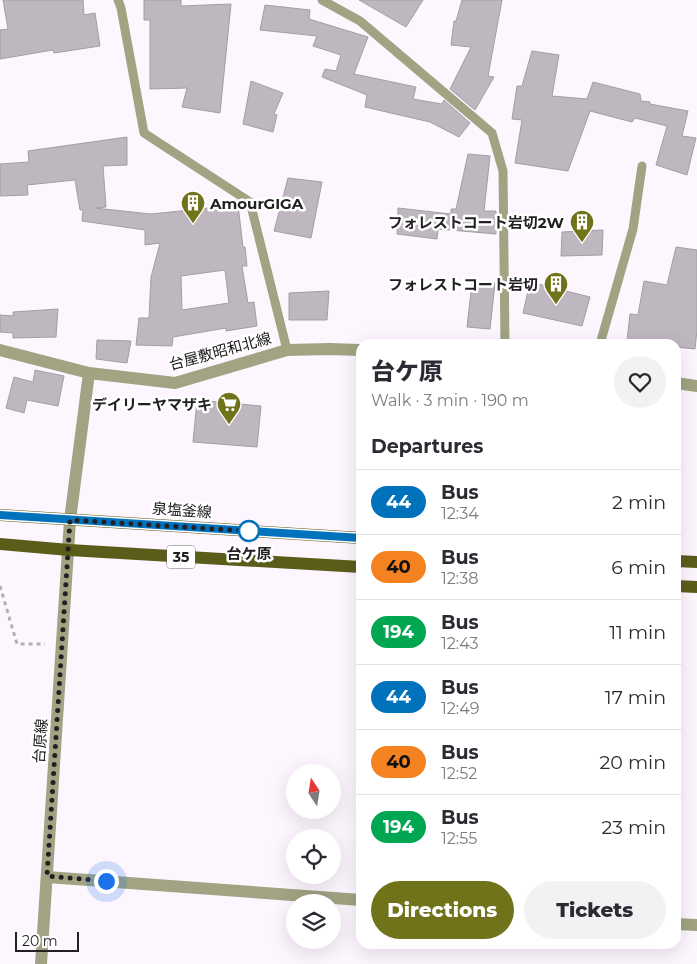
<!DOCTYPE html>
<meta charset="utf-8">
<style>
:root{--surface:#fff;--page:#f2f2f3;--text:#2b2b33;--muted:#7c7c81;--line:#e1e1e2;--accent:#707319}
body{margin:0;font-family:Montserrat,"Noto Sans JP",sans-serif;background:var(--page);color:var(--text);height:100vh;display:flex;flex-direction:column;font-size:19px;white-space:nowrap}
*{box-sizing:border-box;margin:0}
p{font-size:16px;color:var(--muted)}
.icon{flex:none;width:28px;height:28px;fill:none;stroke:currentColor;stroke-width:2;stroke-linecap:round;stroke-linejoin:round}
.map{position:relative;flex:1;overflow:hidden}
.sheet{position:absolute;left:356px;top:339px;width:325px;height:610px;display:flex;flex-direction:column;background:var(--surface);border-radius:15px;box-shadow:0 5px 20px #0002}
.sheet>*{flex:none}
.badge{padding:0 10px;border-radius:16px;font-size:18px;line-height:32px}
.needle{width:32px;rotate:348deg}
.fabs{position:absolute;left:286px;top:764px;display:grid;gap:10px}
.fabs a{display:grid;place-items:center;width:55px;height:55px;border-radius:50%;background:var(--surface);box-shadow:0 5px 20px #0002;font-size:25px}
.scale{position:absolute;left:15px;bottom:12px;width:64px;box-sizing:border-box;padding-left:5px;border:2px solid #232024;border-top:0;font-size:14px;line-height:18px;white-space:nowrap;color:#232024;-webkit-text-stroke:4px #fff;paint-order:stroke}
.you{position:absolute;width:25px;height:25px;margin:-12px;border:4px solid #fff;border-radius:50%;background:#1a73e8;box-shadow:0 0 0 8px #1a73e833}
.map>.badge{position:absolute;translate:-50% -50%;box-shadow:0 0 0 2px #fff}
h2{padding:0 15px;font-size:19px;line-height:45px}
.round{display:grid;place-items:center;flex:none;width:52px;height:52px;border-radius:26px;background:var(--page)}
.head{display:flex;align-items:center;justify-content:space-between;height:85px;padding:0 15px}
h1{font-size:24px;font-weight:800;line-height:38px}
.action{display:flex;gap:10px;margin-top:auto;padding:10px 15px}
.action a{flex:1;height:58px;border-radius:30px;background:var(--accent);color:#fff;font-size:20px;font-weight:800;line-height:58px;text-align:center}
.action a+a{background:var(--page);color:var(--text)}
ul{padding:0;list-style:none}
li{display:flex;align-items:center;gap:15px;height:65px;padding:0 15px;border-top:1px solid var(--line)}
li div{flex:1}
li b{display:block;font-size:19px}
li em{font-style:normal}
li .badge{min-width:55px;font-weight:700;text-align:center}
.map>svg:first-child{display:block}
.building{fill:#beb7c0;stroke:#a59da6;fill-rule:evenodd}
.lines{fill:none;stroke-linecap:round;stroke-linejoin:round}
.path{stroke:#b4aeb5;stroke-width:3;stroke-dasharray:4 4;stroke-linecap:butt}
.lane{stroke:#a1a382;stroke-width:9}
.street{stroke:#a1a382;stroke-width:12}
.primary{stroke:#5a5d1a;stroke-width:12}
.line-casing{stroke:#fff;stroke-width:11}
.line{stroke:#0072bc;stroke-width:8}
.walk{stroke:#232024;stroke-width:5;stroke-dasharray:0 9}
.stop-dot{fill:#fff;stroke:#0072bc;stroke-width:2.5}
.labels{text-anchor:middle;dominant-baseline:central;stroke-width:5;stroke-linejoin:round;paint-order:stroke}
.shield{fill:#fff;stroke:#656366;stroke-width:1}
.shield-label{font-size:14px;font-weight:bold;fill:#232024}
.poi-label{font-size:15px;font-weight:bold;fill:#232024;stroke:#fff;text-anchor:end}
.street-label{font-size:15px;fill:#232024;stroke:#fff}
.stop-label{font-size:15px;font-weight:bold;fill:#232024;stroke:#fff}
</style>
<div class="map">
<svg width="697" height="964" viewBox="0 0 697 964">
<rect width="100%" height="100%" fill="#fef6ff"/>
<g class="building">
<polygon points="3,0 83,0 84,15 95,13 100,46 54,53 53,50 0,59 0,30 8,29"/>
<polygon points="144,0 181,0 181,6 231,4 220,113 182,107 187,88 150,89 150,20 144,20"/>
<polygon points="359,0 423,0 406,27"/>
<polygon points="462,0 502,0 488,76 494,77 475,110 450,89 471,47 451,45 454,21 456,21"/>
<polygon points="265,5 310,10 309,19 368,37 354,74 416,87 413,99 442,104 444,100 470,123 459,137 430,122 365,107 367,95 322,77 325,69 336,71 341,55 313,46 317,36 260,30"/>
<polygon points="532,51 559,55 552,96 587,99 593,82 640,94 641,101 650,102 650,104 688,111 682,136 696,138 687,175 656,165 667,126 635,118 632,122 590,111 568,171 515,163 522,120 512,119 517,86 522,86"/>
<polygon points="251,81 283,93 274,114 277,115 273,132 243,124"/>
<path d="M127,137V165L103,166L106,207L95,208L151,214L238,205L243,247H245L247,266H242L248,303L254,302L257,326L226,331V328L173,337L172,346L136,345L139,318H149L151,277L160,243L145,245V230L82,221L83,210H80L75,180L27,185L28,195L0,196V164L29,162L28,151ZM225,270L229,303L182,310L181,276Z"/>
<polygon points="468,154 490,156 484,211 496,211 496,234 438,229 437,239 397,234 398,208 451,214 451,209 456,209"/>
<polygon points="288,178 322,182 311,238 274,231"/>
<polygon points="603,230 602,255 561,256 562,232"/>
<polygon points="676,247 697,250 697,330 695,349 676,347 676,344 640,344 627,341 630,314 638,315 644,281 667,285"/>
<polygon points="530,282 590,297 582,326 523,313"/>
<polygon points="472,283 495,283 490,329 467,327"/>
<polygon points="329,291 327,320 289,320 289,293"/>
<polygon points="58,309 56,337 13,338 13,333 0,332 0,315 13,316 13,312"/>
<polygon points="97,340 131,341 127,363 96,359"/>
<polygon points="35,370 64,376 58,406 27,400 24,413 6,408 14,377 33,382"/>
<polygon points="197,400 261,406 257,447 193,442"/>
</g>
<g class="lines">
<polyline class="path" points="0,586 17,644 45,644"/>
<g class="lane">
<polyline points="118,0 121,8 144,133 250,202 287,350"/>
<polyline points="322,0 360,21 492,133 503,171 505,344"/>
<polyline points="600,344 633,229 642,166"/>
</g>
<g class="street">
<polyline points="0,350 89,373 175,383 287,350 329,349 361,350"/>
<polyline points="676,383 697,386"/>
<polyline points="47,877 361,900"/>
<polyline points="676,924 697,925"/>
<polyline points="41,964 70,520 89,373"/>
</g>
<g class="primary">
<polyline points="0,515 361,538"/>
<polyline points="0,544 69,550 361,567"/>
<polyline points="676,561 697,562"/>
<polyline points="676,586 697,587"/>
</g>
</g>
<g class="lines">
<defs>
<polyline id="line" points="0,515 361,538"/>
</defs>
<use href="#line" class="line-casing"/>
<use href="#line" class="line"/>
<polyline class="walk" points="106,881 47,876 70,520 249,531"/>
</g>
<defs>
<symbol id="building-pin" viewBox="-11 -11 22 30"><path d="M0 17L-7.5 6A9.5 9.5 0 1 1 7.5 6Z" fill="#707319" stroke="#fff"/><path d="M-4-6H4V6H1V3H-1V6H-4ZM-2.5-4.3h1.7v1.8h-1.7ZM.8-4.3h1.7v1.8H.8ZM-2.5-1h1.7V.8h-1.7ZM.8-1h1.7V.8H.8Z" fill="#fff"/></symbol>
<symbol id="supermarket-pin" viewBox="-11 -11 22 30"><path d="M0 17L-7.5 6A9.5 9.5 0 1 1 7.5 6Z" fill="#707319" stroke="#fff"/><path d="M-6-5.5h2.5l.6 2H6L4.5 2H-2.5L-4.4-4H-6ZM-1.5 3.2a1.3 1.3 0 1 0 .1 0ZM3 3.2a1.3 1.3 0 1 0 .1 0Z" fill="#fff"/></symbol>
</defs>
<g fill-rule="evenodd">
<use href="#building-pin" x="179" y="189" width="28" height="38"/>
<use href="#building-pin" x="568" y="208" width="28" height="38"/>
<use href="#building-pin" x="542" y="270" width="28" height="38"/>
<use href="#supermarket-pin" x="215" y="390" width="28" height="38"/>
</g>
<circle class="stop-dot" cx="249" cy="531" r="10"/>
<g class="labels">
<rect class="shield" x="167" y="545.5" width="28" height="23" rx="4"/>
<g class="shield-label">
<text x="181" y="557">35</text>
</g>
<g class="poi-label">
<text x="210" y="203" text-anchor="start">AmourGIGA</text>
<text x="564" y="222">フォレストコート岩切2W</text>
<text x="538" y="284">フォレストコート岩切</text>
<text x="212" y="404">デイリーヤマザキ</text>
</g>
<g class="street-label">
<text transform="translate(220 351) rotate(-15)">台屋敷昭和北線</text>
<text transform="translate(182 510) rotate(4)">泉塩釜線</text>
<text transform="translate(40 741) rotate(-86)">台原線</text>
</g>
<g class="stop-label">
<text x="249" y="553">台ケ原</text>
</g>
</g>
</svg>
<div class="fabs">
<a><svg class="needle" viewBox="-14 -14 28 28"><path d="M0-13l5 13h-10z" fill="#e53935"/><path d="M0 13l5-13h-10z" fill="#7c7c81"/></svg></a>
<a><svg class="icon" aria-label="locate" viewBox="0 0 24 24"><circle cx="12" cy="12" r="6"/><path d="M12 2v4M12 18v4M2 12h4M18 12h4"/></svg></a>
<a><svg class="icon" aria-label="layers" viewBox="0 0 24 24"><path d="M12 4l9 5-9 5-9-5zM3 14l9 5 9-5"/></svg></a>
</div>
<div class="scale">20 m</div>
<div class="you" style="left:106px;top:881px"></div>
<section class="sheet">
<div class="head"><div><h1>台ケ原</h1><p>Walk · 3 min · 190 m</p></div><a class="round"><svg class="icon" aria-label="heart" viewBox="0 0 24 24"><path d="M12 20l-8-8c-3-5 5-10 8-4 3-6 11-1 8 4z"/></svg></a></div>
<h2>Departures</h2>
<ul>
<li><span class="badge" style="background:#0072bc;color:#fff">44</span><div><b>Bus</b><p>12:34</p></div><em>2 min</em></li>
<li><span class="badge" style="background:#f58220;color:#111">40</span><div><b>Bus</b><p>12:38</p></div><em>6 min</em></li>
<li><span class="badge" style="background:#00a651;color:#fff">194</span><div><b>Bus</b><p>12:43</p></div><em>11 min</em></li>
<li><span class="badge" style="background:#0072bc;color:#fff">44</span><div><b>Bus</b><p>12:49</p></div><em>17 min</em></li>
<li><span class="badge" style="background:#f58220;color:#111">40</span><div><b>Bus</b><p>12:52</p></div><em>20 min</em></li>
<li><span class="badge" style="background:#00a651;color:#fff">194</span><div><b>Bus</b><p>12:55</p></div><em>23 min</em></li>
</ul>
<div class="action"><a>Directions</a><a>Tickets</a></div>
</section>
</div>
